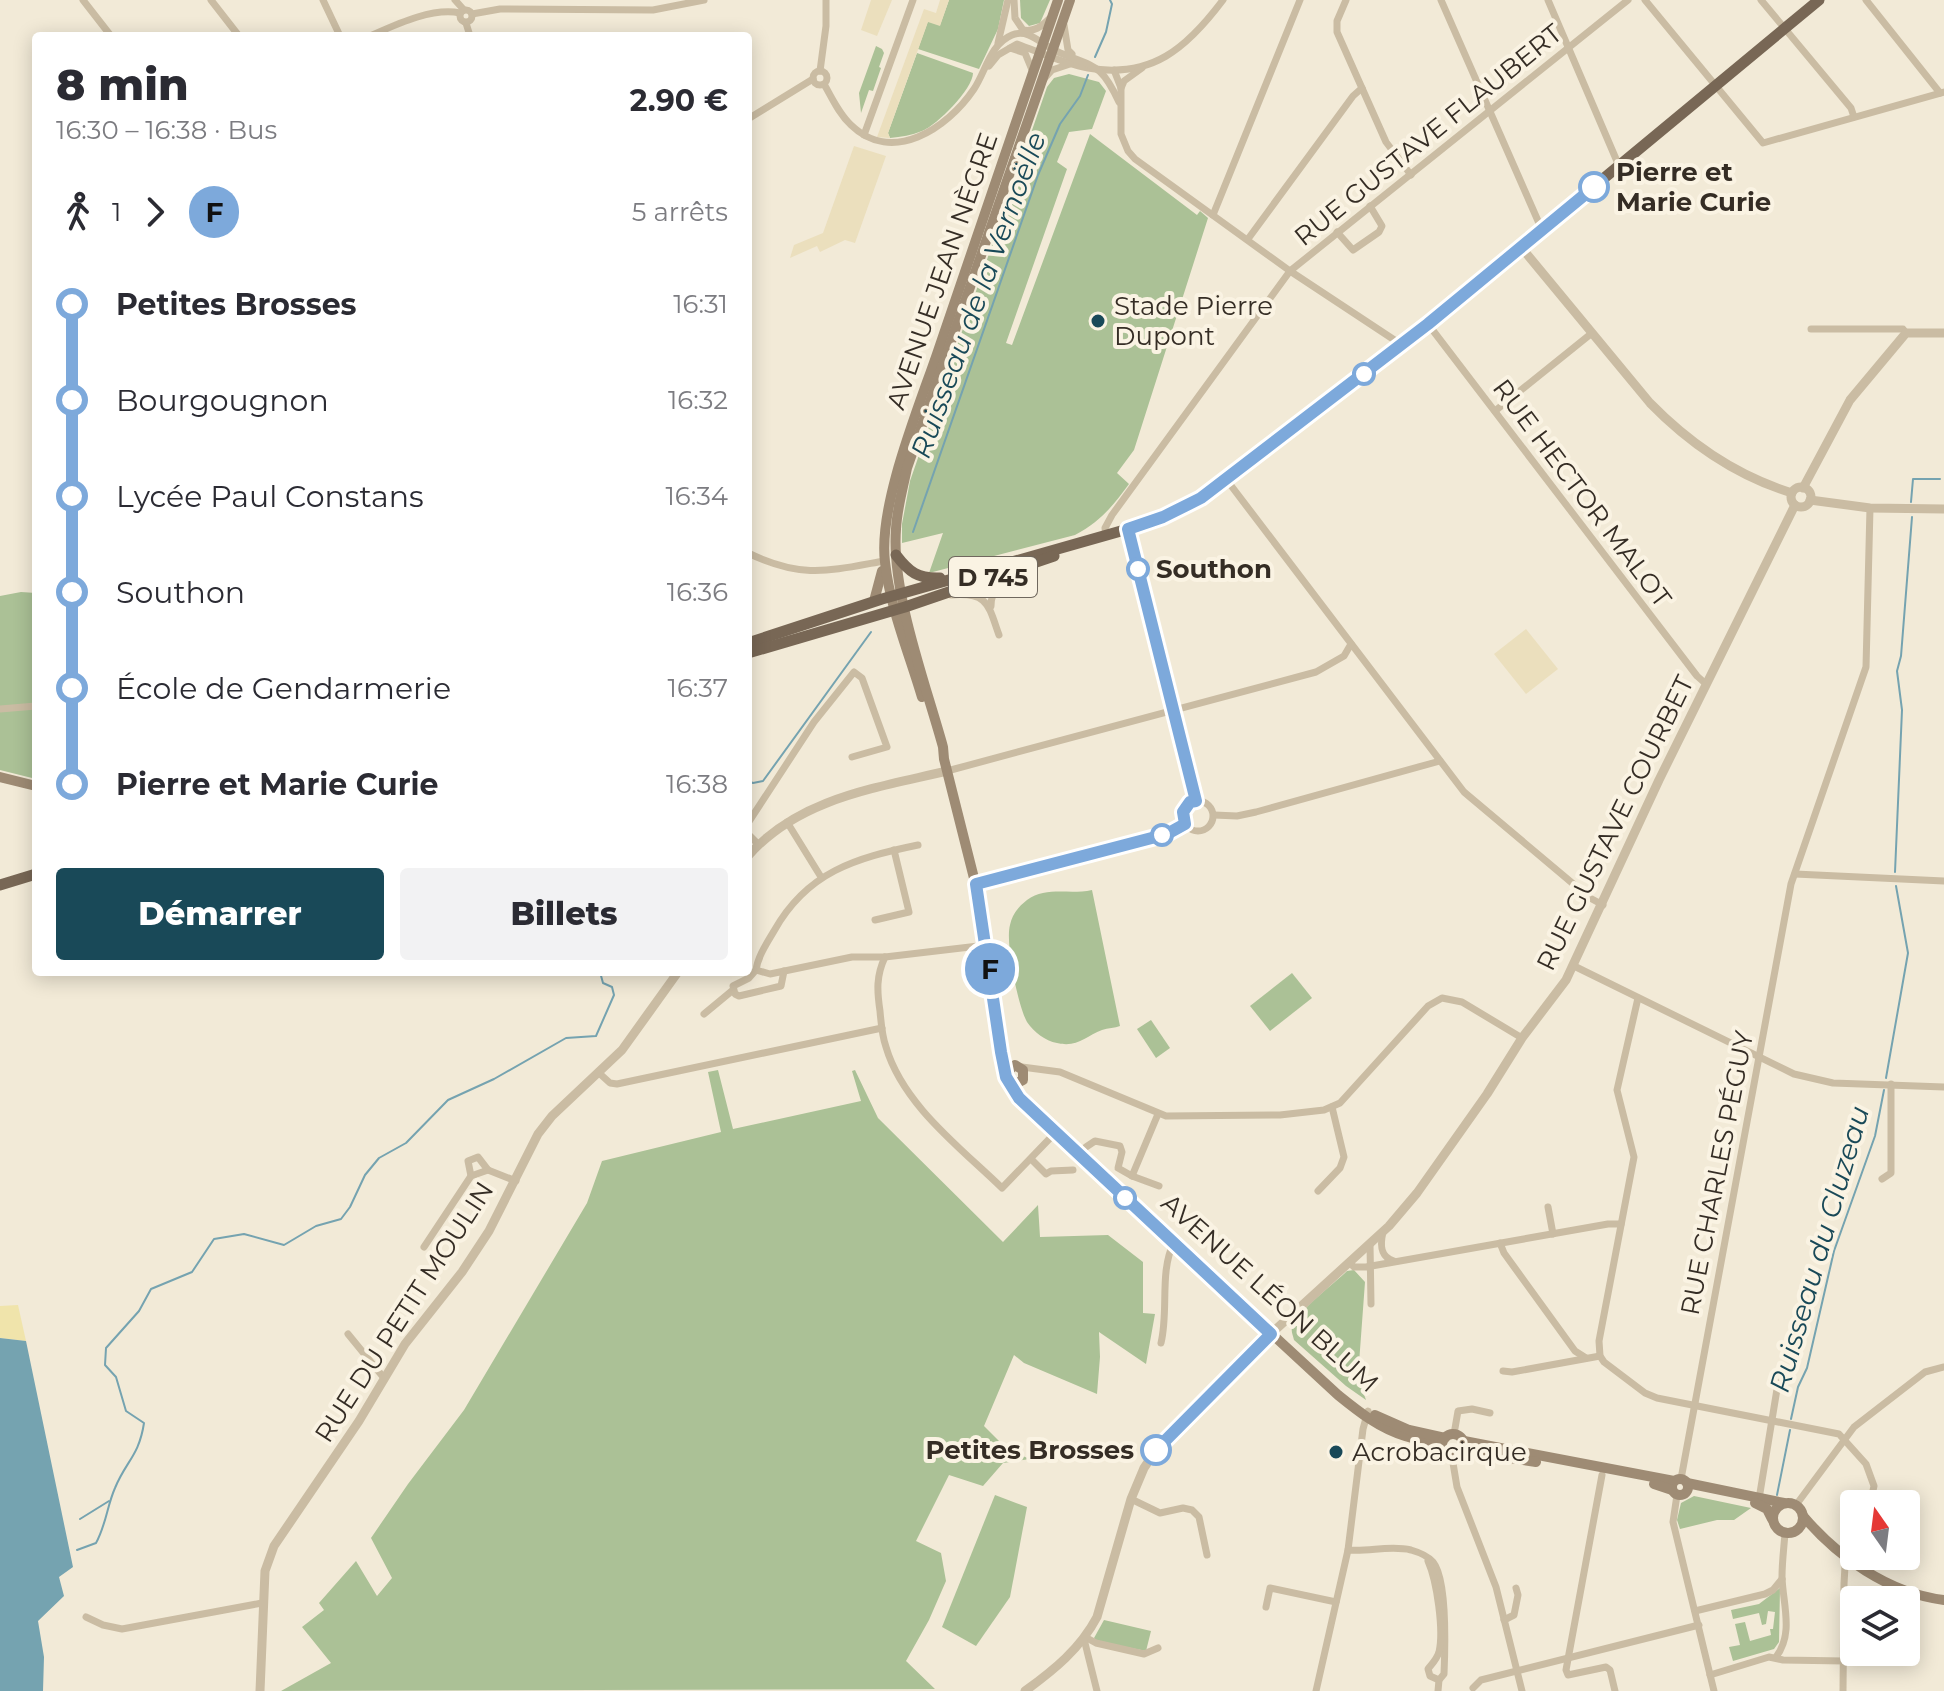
<!DOCTYPE html>
<html lang="fr">
<meta charset="utf-8">
<style>
:root{--surface:#fff;--page:#f2f2f3;--text:#2b2b33;--muted:#7c7c81;--accent:#194958}
body{margin:0;font-family:Montserrat,sans-serif;background:var(--page);color:var(--text);height:100vh;display:flex;flex-direction:column;font-size:30px;white-space:nowrap}
*{box-sizing:border-box;margin:0}
p{font-size:26px;color:var(--muted)}
.icon{flex:none;width:44px;height:44px;fill:none;stroke:currentColor;stroke-width:2;stroke-linecap:round;stroke-linejoin:round}
.map{position:relative;flex:1;overflow:hidden}
.panel{position:absolute;left:32px;top:32px;width:720px;height:944px;display:flex;flex-direction:column;background:var(--surface);border-radius:8px;box-shadow:0 4px 20px #0003}
.panel>*{flex:none}
.badge{padding:0 16px;border-radius:26px;font-size:28px;line-height:52px}
.needle{width:52px;rotate:346deg}
.controls{position:absolute;left:1840px;top:1490px;display:grid;gap:16px}
.controls a{display:grid;place-items:center;width:80px;height:80px;border-radius:8px;background:var(--surface);box-shadow:0 4px 20px #0003;font-size:40px}
.map>.badge{position:absolute;translate:-50% -50%;box-shadow:0 0 0 4px #fff}
.legs{display:flex;align-items:center;gap:12px;height:88px;padding:0 24px;font-size:26px}
.legs p{margin-inline-start:auto}
.headline{display:flex;align-items:center;justify-content:space-between;height:136px;padding:0 24px}
h1{font-size:44px;font-weight:800;line-height:60px}
.button{display:flex;gap:16px;margin-top:auto;padding:16px 24px}
.button a{flex:1;height:92px;border-radius:8px;background:var(--accent);color:#fff;font-size:32px;font-weight:800;line-height:92px;text-align:center}
.button a+a{background:var(--page);color:var(--text)}
ul{padding:0 24px;list-style:none}
li{display:flex;align-items:center;gap:28px;height:96px;font-size:30px}
li i{display:grid;place-items:center;width:12px;height:100%;margin:0 10px;background:currentColor}
li i::after{content:'';width:20px;height:20px;margin:-10px;border:6px solid;border-radius:50%;background:var(--surface)}
li p{margin-inline-start:auto}
li:first-child i{background:linear-gradient(#0000 50%,currentColor 0)}
li:last-child i{background:linear-gradient(currentColor 50%,#0000 0)}
.map>svg:first-child{display:block}
.green{fill:#abc196}
.sand{fill:#f0e4ab}
.plaza{fill:#ebdfbd}
.water{fill:#75a3b0}
.lines{fill:none;stroke-linecap:round;stroke-linejoin:round}
.stream{stroke:#75a3b0;stroke-width:2}
.minor{stroke:#cabca3;stroke-width:7}
.tertiary{stroke:#cabca3;stroke-width:9}
.secondary{stroke:#9e8b74;stroke-width:10}
.primary{stroke:#786755;stroke-width:11}
.line-1-casing{stroke:#fff;stroke-width:18}
.line-1{stroke:#7da9db;stroke-width:12}
.stop-1-dot{fill:#fff;stroke:#7da9db;stroke-width:4}
.poi-dot{fill:#194958;stroke:#faf3e3;stroke-width:3}
.labels{text-anchor:middle;dominant-baseline:central;stroke-width:8;stroke-linejoin:round;paint-order:stroke}
.shield{fill:#faf3e3;stroke:#70685e;stroke-width:2}
.shield-label{font-size:24px;font-weight:bold;fill:#352d25}
.street-label{font-size:26px;fill:#352d25;stroke:#faf3e3}
.stop-label{font-size:26px;font-weight:bold;fill:#352d25;stroke:#faf3e3;text-anchor:start}
.poi-label{font-size:26px;fill:#352d25;stroke:#faf3e3;text-anchor:start}
.water-label{font-size:28px;font-style:italic;fill:#194958;stroke:#faf3e3}
</style>
<div class="map">
<svg width="1944" height="1691" viewBox="0 0 1944 1691">
<rect width="100%" height="100%" fill="#f2ead7"/>
<g class="green">
<polygon points="949,0 1004,0 998,29 979,69 918,49 928,21 940,25"/>
<polygon points="1020,0 1050,0 1040,23 1029,26 1021,18"/>
<polygon points="876,46 882,49 884,53 879,67 881,68 873,91 869,90 861,113 859,93"/>
<path d="M917,53L973,73C973,89 937,125 922,131C912,135 901,137 890,138L888,133Z"/>
<path d="M1069,74L1099,82L1106,91L1092,129L1069,132L1057,162L1067,169L1006,343L1012,345L1090,134L1197,215L1200,211L1208,218L1134,450L1117,473L1129,484C1113,506 1100,522 1075,535L929,573L943,533L902,543V524L910,481L1047,87L1054,78Z"/>
<polygon points="21,592 36,593 36,779 0,770 0,596"/>
<path d="M1092,890L1120,1026C1115,1028 1108,1028 1102,1030C1086,1036 1077,1048 1057,1043C1045,1041 1034,1032 1027,1022C1018,1006 1005,943 1010,925C1012,915 1018,907 1027,900C1046,886 1069,895 1092,890Z"/>
<polygon points="1292,973 1312,998 1270,1031 1250,1006"/>
<polygon points="1151,1020 1170,1048 1156,1058 1137,1029"/>
<polygon points="718,1070 733,1129 861,1101 852,1071 855,1070 878,1118 1003,1242 1038,1205 1040,1237 1108,1235 1143,1262 1143,1313 1155,1314 1146,1364 1099,1332 1100,1357 1097,1394 1024,1363 1014,1355 984,1426 1008,1450 1030,1459 1003,1463 983,1486 949,1475 916,1541 941,1553 946,1581 929,1620 906,1661 935,1689 281,1691 331,1663 302,1627 324,1610 319,1603 356,1561 377,1596 392,1578 371,1538 408,1484 464,1410 587,1203 602,1161 721,1132 708,1072"/>
<path d="M1354,1270L1365,1282L1358,1377L1366,1400L1346,1386L1294,1340C1293,1335 1291,1332 1292,1327C1296,1312 1335,1283 1347,1271Z"/>
<polygon points="995,1495 1027,1507 1010,1597 976,1646 942,1627"/>
<polygon points="1694,1496 1751,1508 1734,1520 1717,1520 1680,1529 1677,1520 1681,1503"/>
<polygon points="1780,1588 1779,1642 1774,1649 1733,1661 1729,1647 1740,1645 1735,1624 1745,1622 1750,1641 1771,1635 1770,1629 1773,1629 1775,1612 1768,1611 1766,1624 1762,1625 1759,1613 1733,1619 1731,1610 1759,1604"/>
<polygon points="1104,1620 1151,1631 1146,1651 1096,1641 1094,1638"/>
</g>
<polygon class="sand" points="18,1305 26,1341 0,1338 0,1306"/>
<g class="plaza">
<polygon points="871,0 892,0 877,36 861,30"/>
<polygon points="940,0 949,0 940,26 928,22 888,133 890,138 877,137 924,9 936,13"/>
<polygon points="854,146 886,156 855,243 845,240 820,252 817,246 790,258 794,245 823,233"/>
<polygon points="1526,629 1558,669 1526,694 1494,654"/>
</g>
<polygon class="water" points="0,1338 26,1341 73,1567 59,1577 64,1596 38,1621 44,1657 43,1691 0,1691"/>
<g class="lines">
<g class="stream">
<polyline points="1095,57 1106,32 1112,4 1110,0"/>
<polyline points="1911,502 1913,479 1940,479"/>
<polyline points="913,532 1038,175 1060,124 1080,96 1088,75"/>
<polyline points="748,781 753,783 763,781 871,632"/>
<polyline points="1895,872 1902,710 1897,671 1901,656 1912,517"/>
<polyline points="1886,1078 1908,953 1896,886"/>
<polyline points="1791,1419 1798,1387 1807,1368 1834,1251 1875,1136 1884,1090"/>
<polyline points="1777,1495 1790,1430"/>
<polyline points="80,1519 109,1501"/>
<path d="M77,1550L96,1543C106,1525 107,1506 115,1488C126,1461 139,1456 144,1423L126,1411L116,1377L105,1365L106,1348L139,1311L151,1289L192,1272L214,1239L244,1234L284,1245L316,1226L341,1219L350,1207L365,1175L379,1158L406,1143L448,1100L494,1079L566,1038L596,1036L614,995L612,987L603,983L600,972"/>
</g>
<g class="minor">
<polyline points="83,0 111,36"/>
<polyline points="211,0 239,36"/>
<polyline points="323,0 340,36"/>
<polyline points="455,0 464,10"/>
<path d="M1014,0L1015,18L1023,30C1034,32 1041,27 1049,19"/>
<polyline points="1346,0 1337,21 1337,32 1386,142 1411,175"/>
<polyline points="1441,0 1542,230"/>
<polyline points="1548,0 1619,166"/>
<polyline points="1645,0 1763,143 1944,92"/>
<polyline points="1761,0 1851,108 1854,117"/>
<polyline points="1866,0 1940,93"/>
<circle cx="466" cy="16" r="6"/>
<polyline points="472,14 500,9 653,10 704,0"/>
<polyline points="466,23 470,36"/>
<polyline points="1064,25 1068,50 1072,54"/>
<path d="M370,36C395,25 432,7 460,13"/>
<polyline points="998,43 1008,0"/>
<path d="M1010,48L1017,44C1039,52 1064,64 1088,68C1152,79 1187,48 1223,0"/>
<polyline points="989,66 998,55 1010,48 1025,53 1032,70"/>
<polyline points="1114,70 1121,88 1121,134 1128,151 1135,159 1290,271 1402,345"/>
<polyline points="820,71 826,26 826,0"/>
<circle cx="820" cy="78" r="7"/>
<polyline points="1044,79 1052,70 1070,64"/>
<path d="M824,84C832,98 839,114 851,125C892,165 947,129 974,89C986,71 990,44 1012,35C1029,28 1042,45 1056,51C1094,68 1100,61 1119,102"/>
<polyline points="1121,88 1124,81 1142,68"/>
<polyline points="748,119 813,79"/>
<polyline points="864,135 913,0"/>
<polyline points="1213,215 1300,0"/>
<polyline points="1337,232 1353,250 1379,232 1382,226 1370,206"/>
<polyline points="1248,239 1353,96 1362,88"/>
<polyline points="1428,324 1697,676 1706,684"/>
<polyline points="1811,329 1903,329 1906,333"/>
<polyline points="1495,411 1592,333"/>
<polyline points="1226,479 1464,792 1590,898 1603,905"/>
<polyline points="1128,529 1196,801"/>
<polyline points="1106,536 1105,528 1112,515 1290,271 1628,0"/>
<path d="M748,553C802,579 828,571 884,561"/>
<path d="M951,595C988,592 988,604 999,635"/>
<path d="M991,606C991,587 1004,581 1019,572"/>
<polyline points="0,709 36,706"/>
<polyline points="947,771 1316,672 1344,656 1351,644"/>
<circle cx="1198" cy="816" r="15"/>
<polyline points="1214,815 1237,816 1256,812 1440,761"/>
<polyline points="787,822 821,877"/>
<polyline points="748,823 814,722 854,672 862,678 887,747 852,757"/>
<polyline points="748,834 759,845"/>
<path d="M918,845C855,858 807,872 774,931C767,943 758,956 756,970L770,974L852,957H885L987,945"/>
<polyline points="1795,874 1944,881"/>
<polyline points="976,884 1150,840 1185,824"/>
<polyline points="875,920 909,912 894,850"/>
<path d="M885,957C876,976 877,991 880,1011C881,1023 882,1036 886,1047C903,1105 961,1148 1002,1188L1056,1132"/>
<polyline points="1574,966 1794,1074 1833,1083 1944,1087"/>
<polyline points="756,970 749,978 733,986 735,994 739,996 781,986 784,971"/>
<polyline points="1638,998 1617,1090 1634,1157 1599,1341 1600,1356 1604,1362 1645,1393 1657,1398 1839,1434 1866,1464 1874,1486 1870,1504"/>
<polyline points="704,1014 733,990"/>
<polyline points="1022,1067 1060,1072 1166,1116 1280,1115 1324,1110 1340,1103 1428,1006 1442,998 1462,1002 1522,1038"/>
<polyline points="599,1073 610,1083 617,1084 882,1028"/>
<polyline points="1086,1147 1095,1141 1120,1146 1122,1152 1118,1168 1132,1176 1158,1114"/>
<polyline points="1031,1159 1046,1174 1051,1171 1073,1170"/>
<polyline points="471,1176 468,1161 478,1157 488,1170"/>
<polyline points="1132,1176 1159,1186"/>
<polyline points="1882,1179 1891,1173 1891,1084"/>
<polyline points="1318,1191 1340,1168 1344,1157 1332,1107"/>
<polyline points="1548,1207 1553,1234"/>
<path d="M1383,1232C1380,1245 1380,1257 1394,1261"/>
<polyline points="1500,1243 1504,1253 1575,1351 1586,1358"/>
<polyline points="1370,1244 1371,1304"/>
<polyline points="424,1247 471,1176 488,1170 516,1181"/>
<polyline points="1349,1262 1354,1267 1366,1267 1608,1224 1621,1224"/>
<polyline points="348,1334 384,1378"/>
<path d="M1161,1343C1169,1310 1159,1272 1174,1242"/>
<polyline points="1503,1371 1512,1372 1600,1356"/>
<polyline points="1454,1434 1458,1411 1472,1409 1490,1413"/>
<polyline points="1452,1457 1457,1487 1496,1587 1522,1691"/>
<polyline points="1602,1475 1566,1670 1568,1675 1606,1667 1610,1670 1615,1691"/>
<polyline points="1681,1479 1791,884 1866,667 1870,508"/>
<polyline points="1677,1495 1673,1522 1714,1691"/>
<polyline points="1131,1499 1160,1513 1183,1508 1192,1510 1199,1517 1207,1555"/>
<polyline points="1759,1499 1778,1383"/>
<polyline points="1796,1505 1854,1427 1925,1372 1944,1367"/>
<path d="M1348,1550C1369,1552 1390,1545 1411,1550C1418,1552 1428,1556 1433,1562C1448,1580 1445,1650 1444,1674L1439,1680L1438,1691"/>
<polyline points="1842,1554 1854,1533"/>
<path d="M1428,1561C1437,1581 1444,1631 1439,1652C1437,1659 1432,1664 1428,1669L1430,1676L1439,1680"/>
<polyline points="1266,1607 1270,1588 1336,1602"/>
<polyline points="1695,1611 1765,1594 1773,1590 1782,1579"/>
<polyline points="86,1617 103,1625 122,1629 262,1603"/>
<polyline points="1504,1620 1514,1615 1518,1595 1516,1588"/>
<polyline points="1085,1637 1096,1643 1144,1654 1158,1648"/>
<polyline points="1084,1639 1097,1691"/>
<path d="M1776,1657C1794,1633 1783,1605 1782,1577C1782,1562 1784,1547 1785,1533"/>
<polyline points="1710,1675 1769,1657 1783,1660 1844,1661"/>
<polyline points="1473,1688 1481,1680 1699,1625"/>
<polyline points="1316,1691 1348,1550 1363,1429 1368,1411"/>
<polyline points="1843,1691 1844,1584 1845,1566 1850,1560"/>
</g>
<g class="tertiary">
<path d="M1521,247L1650,403C1690,444 1737,476 1792,493"/>
<circle cx="1801" cy="497" r="10"/>
<polyline points="1803,488 1850,400 1906,333 1944,333"/>
<polyline points="1810,500 1870,508 1944,509"/>
<path d="M748,856C799,798 876,788 947,771"/>
<polyline points="260,1691 265,1571 274,1546 359,1421 405,1344 462,1272 489,1231 538,1134 552,1116 622,1050 678,972"/>
<path d="M1025,1691C1054,1670 1080,1649 1097,1617L1131,1499L1144,1468L1156,1450L1262,1342L1389,1226L1417,1193L1487,1094L1522,1038L1566,980L1659,780L1795,505"/>
</g>
<g class="secondary">
<polyline points="874,601 882,571"/>
<path d="M922,697C909,653 890,608 885,562C878,505 919,407 938,351C977,234 1018,117 1058,0"/>
<polyline points="0,777 36,786"/>
<path d="M1007,1072L1015,1065L1023,1070V1080L1015,1084L1006,1077L979,898L944,759L943,747C926,685 891,592 896,529C897,508 903,488 907,468L1070,0"/>
<path d="M1010,1083L1019,1098L1054,1133L1338,1395C1359,1412 1379,1428 1405,1436C1418,1440 1430,1442 1443,1449"/>
<polyline points="1375,1415 1409,1430 1445,1438"/>
<circle cx="1453" cy="1445" r="11"/>
<polyline points="1464,1441 1674,1481"/>
<polyline points="1463,1451 1536,1462"/>
<circle cx="1680" cy="1487" r="8"/>
<polyline points="1687,1483 1784,1503"/>
<polyline points="1654,1484 1672,1490"/>
<circle cx="1788" cy="1518" r="15"/>
<polyline points="1755,1503 1767,1509 1772,1519"/>
<path d="M1803,1516C1839,1558 1888,1593 1944,1600"/>
</g>
<g class="primary">
<path d="M896,555C909,572 918,579 940,578"/>
<polyline points="748,643 882,599 1128,529 1163,517 1201,498 1428,324 1819,0"/>
<polyline points="748,653 905,607 1054,556"/>
<polyline points="0,885 36,874"/>
</g>
</g>
<g class="lines">
<defs>
<polyline id="line-1" points="1156,1450 1271,1334 1019,1098 1006,1077 1001,1052 976,884 1167,834 1185,824 1183,812 1190,802 1196,801 1128,529 1163,517 1201,498 1428,324 1594,187"/>
</defs>
<use href="#line-1" class="line-1-casing"/>
<use href="#line-1" class="line-1"/>
</g>
<g class="stop-1-dot">
<circle cx="1594" cy="187" r="14"/>
<circle cx="1364" cy="374" r="10"/>
<circle cx="1138" cy="569" r="10"/>
<circle cx="1162" cy="835" r="10"/>
<circle cx="1125" cy="1198" r="10"/>
<circle cx="1156" cy="1450" r="14"/>
</g>
<g class="poi-dot">
<circle cx="1098" cy="321" r="8"/>
<circle cx="1336" cy="1452" r="8"/>
</g>
<g class="labels">
<rect class="shield" x="949" y="557" width="88" height="40" rx="6"/>
<g class="shield-label">
<text x="993" y="577">D 745</text>
</g>
<g class="street-label">
<text transform="translate(1428 135) rotate(-39)">RUE GUSTAVE FLAUBERT</text>
<text transform="translate(942 271) rotate(-71)">AVENUE JEAN NÈGRE</text>
<text transform="translate(1582 493) rotate(53)">RUE HECTOR MALOT</text>
<text transform="translate(1615 823) rotate(-64)">RUE GUSTAVE COURBET</text>
<text transform="translate(1717 1173) rotate(-79)">RUE CHARLES PÉGUY</text>
<text transform="translate(1270 1293) rotate(42)">AVENUE LÉON BLUM</text>
<text transform="translate(404 1312) rotate(-57)">RUE DU PETIT MOULIN</text>
</g>
<g class="stop-label">
<text x="1616" y="172">Pierre et<tspan x="1616" dy="30">Marie Curie</tspan></text>
<text x="1156" y="569">Southon</text>
<text x="1134" y="1450" text-anchor="end">Petites Brosses</text>
</g>
<g class="poi-label">
<text x="1114" y="306">Stade Pierre<tspan x="1114" dy="30">Dupont</tspan></text>
<text x="1352" y="1452">Acrobacirque</text>
</g>
<g class="water-label">
<text transform="translate(978 295) rotate(-70)">Ruisseau de la Vernoëlle</text>
<text transform="translate(1819 1249) rotate(-74)">Ruisseau du Cluzeau</text>
</g>
</g>
</svg>
<div class="controls">
<a><svg class="needle" viewBox="-14 -14 28 28"><path d="M0-13l5 13h-10z" fill="#e53935"/><path d="M0 13l5-13h-10z" fill="#7c7c81"/></svg></a>
<a><svg class="icon" aria-label="layers" viewBox="0 0 24 24"><path d="M12 4l9 5-9 5-9-5zM3 14l9 5 9-5"/></svg></a>
</div>
<b class="badge" style="left:990px;top:969px;background:#7da9db;color:#111">F</b>
<section class="panel">
<div class="headline"><div><h1>8 min</h1><p>16:30 – 16:38 · Bus</p></div><b>2.90 €</b></div>
<div class="legs"><svg class="icon" aria-label="walk" viewBox="0 0 24 24"><circle cx="13" cy="4" r="2"/><path d="M13 8l-2 6 4 7M11 14l-3 7M7 12l3-4h3l4 4"/></svg>1<svg class="icon" aria-label="forward" viewBox="0 0 24 24"><path d="M9 5l7 7-7 7"/></svg><b class="badge" style="background:#7da9db;color:#111">F</b><p>5 arrêts</p></div>
<ul>
<li><i style="color:#7da9db"></i><b>Petites Brosses</b><p>16:31</p></li>
<li><i style="color:#7da9db"></i><span>Bourgougnon</span><p>16:32</p></li>
<li><i style="color:#7da9db"></i><span>Lycée Paul Constans</span><p>16:34</p></li>
<li><i style="color:#7da9db"></i><span>Southon</span><p>16:36</p></li>
<li><i style="color:#7da9db"></i><span>École de Gendarmerie</span><p>16:37</p></li>
<li><i style="color:#7da9db"></i><b>Pierre et Marie Curie</b><p>16:38</p></li>
</ul>
<div class="button"><a>Démarrer</a><a>Billets</a></div>
</section>
</div>
